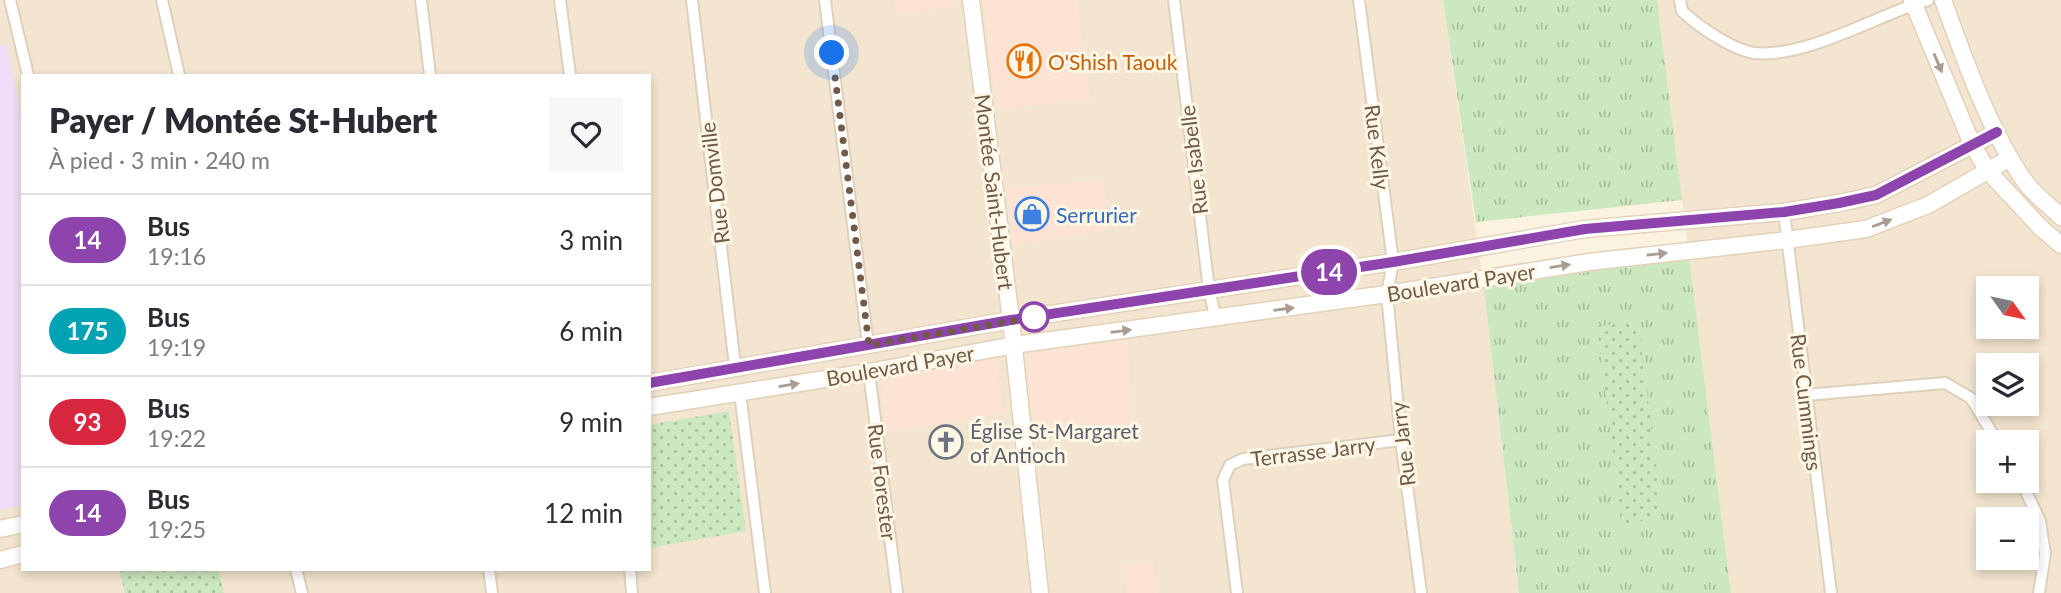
<!DOCTYPE html>
<html lang="fr">
<meta charset="utf-8">
<style>
:root{--surface:#fff;--page:#f7f7f7;--text:#2b2b33;--muted:#7c7c81;--line:#e1e1e2}
body{margin:0;font-family:Lato,sans-serif;background:var(--page);color:var(--text);height:100vh;display:flex;flex-direction:column;font-size:26px;white-space:nowrap}
*{box-sizing:border-box;margin:0}
p{font-size:23px;color:var(--muted)}
.icon{flex:none;width:38px;height:38px;fill:none;stroke:currentColor;stroke-width:2;stroke-linecap:round;stroke-linejoin:round}
.map{position:relative;flex:1;overflow:hidden}
.drawer{position:absolute;left:21px;top:74px;width:630px;height:497px;display:flex;flex-direction:column;background:var(--surface);border-radius:0px;box-shadow:0 4px 10px #0003}
.drawer>*{flex:none}
.badge{padding:0 14px;border-radius:23px;font-size:24px;line-height:46px}
.needle{width:46px;rotate:123deg}
.fabs{position:absolute;left:1976px;top:276px;display:grid;gap:14px}
.fabs a{display:grid;place-items:center;width:63px;height:63px;border-radius:0px;background:var(--surface);box-shadow:0 4px 10px #0003;font-size:35px}
.you{position:absolute;width:35px;height:35px;margin:-18px;border:5px solid #fff;border-radius:50%;background:#1a73e8;box-shadow:0 0 0 10px #1a73e833}
.map>.badge{position:absolute;translate:-50% -50%;box-shadow:0 0 0 4px #fff}
.round{display:grid;place-items:center;flex:none;width:74px;height:74px;border-radius:0px;background:var(--page)}
.summary{display:flex;align-items:center;justify-content:space-between;height:119px;padding:0 28px}
h1{font-size:33px;font-weight:800;line-height:52px}
ul{padding:0;list-style:none}
li{display:flex;align-items:center;gap:21px;height:91px;padding:0 28px;border-top:2px solid var(--line)}
li div{flex:1}
li b{display:block;font-size:26px}
li em{font-style:normal}
li .badge{min-width:77px;font-weight:700;text-align:center}
.map>svg:first-child{display:block}
.residential{fill:#f3e5cf;fill-rule:evenodd}
.commercial{fill:#fce3d3}
.education{fill:#f0ddf7}
.grass{fill:url(#grass-tufts)}
.park{fill:url(#park-dots)}
.lines{fill:none;stroke-linecap:round;stroke-linejoin:round}
.street-casing{stroke:#dfd0bc;stroke-width:14}
.secondary-casing{stroke:#e4d1ba;stroke-width:19}
.street{stroke:#fff;stroke-width:10}
.secondary{stroke:#fff;stroke-width:16}
.oneway{fill:#aa9c91}
.line-casing{stroke:#fff;stroke-width:16}
.line{stroke:#8e44ad;stroke-width:10}
.walk{stroke:#715a48;stroke-width:7;stroke-dasharray:0 12.6}
.stop-dot{fill:#fff;stroke:#8e44ad;stroke-width:3.5}
.labels{text-anchor:middle;dominant-baseline:central;stroke-width:6;stroke-linejoin:round;paint-order:stroke}
.food-label{font-size:21px;fill:#c56008;stroke:#fff7e6;text-anchor:start}
.street-label{font-size:21px;fill:#715a48;stroke:#fff7e6}
.shop-label{font-size:21px;fill:#366cbe;stroke:#fff7e6;text-anchor:start}
.worship-label{font-size:21px;fill:#5b616d;stroke:#fff7e6;text-anchor:start}
</style>
<div class="map">
<svg width="2061" height="593" viewBox="0 0 2061 593">
<defs>
<pattern id="grass-tufts" width="24" height="20" patternUnits="userSpaceOnUse" patternTransform="scale(1.75)"><rect width="24" height="20" fill="#cce8bf"/><path d="M3 7l-1-3M5 7V3M7 7l1-3M15 17l-1-3M17 17v-4M19 17l1-3" fill="none" stroke="#aabf9d"/></pattern>
<pattern id="park-dots" width="8" height="8" patternUnits="userSpaceOnUse" patternTransform="scale(1.75)"><rect width="8" height="8" fill="#cce8bf"/><path d="M2 2h.1M6 6h.1" fill="none" stroke="#aabf9d" stroke-width="1.8" stroke-linecap="round"/></pattern>
</defs>
<rect width="100%" height="100%" fill="#fbf3e0"/>
<g class="residential">
<path d="M0,0H1443L1484,288L1519,593H0ZM23,75H649V569H23Z"/>
<path d="M1657,0H2061V593H1731ZM1988,289H2026V327H1988ZM1988,366H2026V404H1988ZM1988,443H2026V481H1988ZM1988,520H2026V558H1988Z"/>
</g>
<g class="commercial">
<polygon points="894,0 955,0 956,7 895,14"/>
<polygon points="983,0 1077,0 1091,99 996,109"/>
<polygon points="1104,180 1108,230 1013,245 1007,188"/>
<polygon points="1128,341 1134,426 1033,438 1027,354"/>
<polygon points="996,358 1004,413 885,432 880,380"/>
<polygon points="1154,562 1157,593 1126,593 1123,566"/>
</g>
<polygon class="education" points="7,44 23,125 23,505 0,510 0,46"/>
<g class="grass">
<polygon points="1443,0 1657,0 1682,200 1476,222"/>
<polygon points="1689,256 1731,593 1519,593 1484,288"/>
</g>
<g class="park">
<polygon points="1638,322 1663,518 1622,524 1597,326"/>
<polygon points="729,411 746,531 649,548 649,425"/>
<polygon points="119,569 218,569 224,593 125,593"/>
</g>
<g class="lines">
<defs>
<g id="street">
<polyline points="10,0 28,75"/>
<polyline points="162,0 179,75"/>
<polyline points="421,0 430,75"/>
<polyline points="560,0 570,75"/>
<polyline points="692,0 735,366"/>
<polyline points="825,0 868,345"/>
<polyline points="1174,0 1209,290 1216,319"/>
<polyline points="1359,0 1393,262 1387,294 1401,440 1421,593"/>
<path d="M1680,0L1682,11C1698,26 1732,50 1755,53C1807,58 1877,15 1928,0"/>
<polyline points="1784,212 1831,593"/>
<polyline points="869,372 897,593"/>
<polyline points="740,393 765,593"/>
<polyline points="1806,395 1945,383 1971,398 1998,443"/>
<polyline points="2021,481 2040,521 2045,554 2039,593"/>
<polyline points="296,569 302,593"/>
<polyline points="489,569 492,593"/>
<polyline points="630,569 632,593"/>
<polyline points="1237,593 1223,480 1230,465 1243,459 1401,440"/>
</g>
<g id="secondary">
<polyline points="971,0 1011,320 1040,593"/>
<polyline points="1912,0 1972,144 1988,171 2041,228 2061,245"/>
<path d="M1943,0C1964,58 1990,133 2026,183C2036,196 2050,206 2061,217"/>
<polyline points="649,383 1011,320 1393,262 1585,229 1784,212 1839,203 1876,195 1997,132"/>
<polyline points="649,407 869,372 1014,345 1387,294 1589,262 1787,240 1866,229 1928,205 2010,158"/>
<polyline points="0,529 23,524"/>
<polyline points="0,560 23,554"/>
</g>
</defs>
<use href="#street" class="street-casing"/>
<use href="#secondary" class="secondary-casing"/>
<use href="#street" class="street"/>
<use href="#secondary" class="secondary"/>
</g>
<defs><path id="oneway-solid" d="M-6-.8H1V-3.2L6.5 0L1 3.2V.8H-6Z" transform="scale(1.75)"/></defs>
<g class="oneway">
<use href="#oneway-solid" transform="translate(1938 63) rotate(67)"/>
<use href="#oneway-solid" transform="translate(1882 223) rotate(-21)"/>
<use href="#oneway-solid" transform="translate(1657 254) rotate(-6)"/>
<use href="#oneway-solid" transform="translate(1560 266) rotate(-9)"/>
<use href="#oneway-solid" transform="translate(1284 309) rotate(-8)"/>
<use href="#oneway-solid" transform="translate(1121 331) rotate(-7)"/>
<use href="#oneway-solid" transform="translate(789 385) rotate(-9)"/>
</g>
<g class="lines">
<defs>
<polyline id="line" points="649,383 1011,320 1393,262 1585,229 1784,212 1839,203 1876,195 1997,132"/>
</defs>
<use href="#line" class="line-casing"/>
<use href="#line" class="line"/>
<polyline class="walk" points="832,53 869,345 1036,317 1034,317"/>
</g>
<defs>
<symbol id="restaurant-ring" viewBox="-11 -11 22 22"><circle r="9.5" fill="#fff7e6" stroke="#e8710a" stroke-width="1.5"/><path d="M-5-6h1v4h1v-4h1v4h1v-4h1v5L-1.5 .5V6h-2V.5L-5-1ZM5-6V6H3V1.5H1.5Q1.5-4 5-6Z" fill="#e8710a"/></symbol>
<symbol id="shop-ring" viewBox="-11 -11 22 22"><circle r="9.5" fill="#fff7e6" stroke="#3f7fe0" stroke-width="1.5"/><path d="M-5-2.5h2.3a2.7 3.5 0 0 1 5.4 0H5L5.5 6h-11ZM-1.5-2.5h3a1.5 2.3 0 0 0-3 0Z" fill="#3f7fe0"/></symbol>
<symbol id="church-ring" viewBox="-11 -11 22 22"><circle r="9.5" fill="#fff7e6" stroke="#6b7280" stroke-width="1.5"/><path d="M-1.2-6h2.4v3.5h3.3v2.4h-3.3V6h-2.4V-.1h-3.3v-2.4h3.3Z" fill="#6b7280"/></symbol>
</defs>
<g fill-rule="evenodd">
<use href="#restaurant-ring" x="1005" y="42" width="38" height="38"/>
<use href="#shop-ring" x="1013" y="195" width="38" height="38"/>
<use href="#church-ring" x="927" y="423" width="38" height="38"/>
</g>
<circle class="stop-dot" cx="1034" cy="317" r="14"/>
<g class="labels">
<g class="food-label">
<text x="1048" y="61">O'Shish Taouk</text>
</g>
<g class="street-label">
<text transform="translate(1378 147) rotate(83)">Rue Kelly</text>
<text transform="translate(1193 160) rotate(-97)">Rue Isabelle</text>
<text transform="translate(714 183) rotate(-97)">Rue Domville</text>
<text transform="translate(995 192) rotate(83)">Montée Saint-Hubert</text>
<text transform="translate(1461 282) rotate(-9)">Boulevard Payer</text>
<text transform="translate(900 365) rotate(-10)">Boulevard Payer</text>
<text transform="translate(1807 402) rotate(83)">Rue Cummings</text>
<text transform="translate(1402 444) rotate(-97)">Rue Jarry</text>
<text transform="translate(1313 451) rotate(-7)">Terrasse Jarry</text>
<text transform="translate(883 482) rotate(83)">Rue Forester</text>
</g>
<g class="shop-label">
<text x="1056" y="214">Serrurier</text>
</g>
<g class="worship-label">
<text x="970" y="430">Église St-Margaret<tspan x="970" dy="24">of Antioch</tspan></text>
</g>
</g>
</svg>
<div class="fabs">
<a><svg class="needle" viewBox="-14 -14 28 28"><path d="M0-13l5 13h-10z" fill="#e53935"/><path d="M0 13l5-13h-10z" fill="#7c7c81"/></svg></a>
<a><svg class="icon" aria-label="layers" viewBox="0 0 24 24"><path d="M12 4l9 5-9 5-9-5zM3 14l9 5 9-5"/></svg></a>
<a>+</a>
<a>−</a>
</div>
<div class="you" style="left:832px;top:53px"></div>
<b class="badge" style="left:1329px;top:272px;background:#8e44ad;color:#fff">14</b>
<section class="drawer">
<div class="summary"><div><h1>Payer / Montée St-Hubert</h1><p>À pied · 3 min · 240 m</p></div><a class="round"><svg class="icon" aria-label="heart" viewBox="0 0 24 24"><path d="M12 20l-8-8c-3-5 5-10 8-4 3-6 11-1 8 4z"/></svg></a></div>
<ul>
<li><span class="badge" style="background:#8e44ad;color:#fff">14</span><div><b>Bus</b><p>19:16</p></div><em>3 min</em></li>
<li><span class="badge" style="background:#00a3b4;color:#fff">175</span><div><b>Bus</b><p>19:19</p></div><em>6 min</em></li>
<li><span class="badge" style="background:#d7263d;color:#fff">93</span><div><b>Bus</b><p>19:22</p></div><em>9 min</em></li>
<li><span class="badge" style="background:#8e44ad;color:#fff">14</span><div><b>Bus</b><p>19:25</p></div><em>12 min</em></li>
</ul>
</section>
</div>
